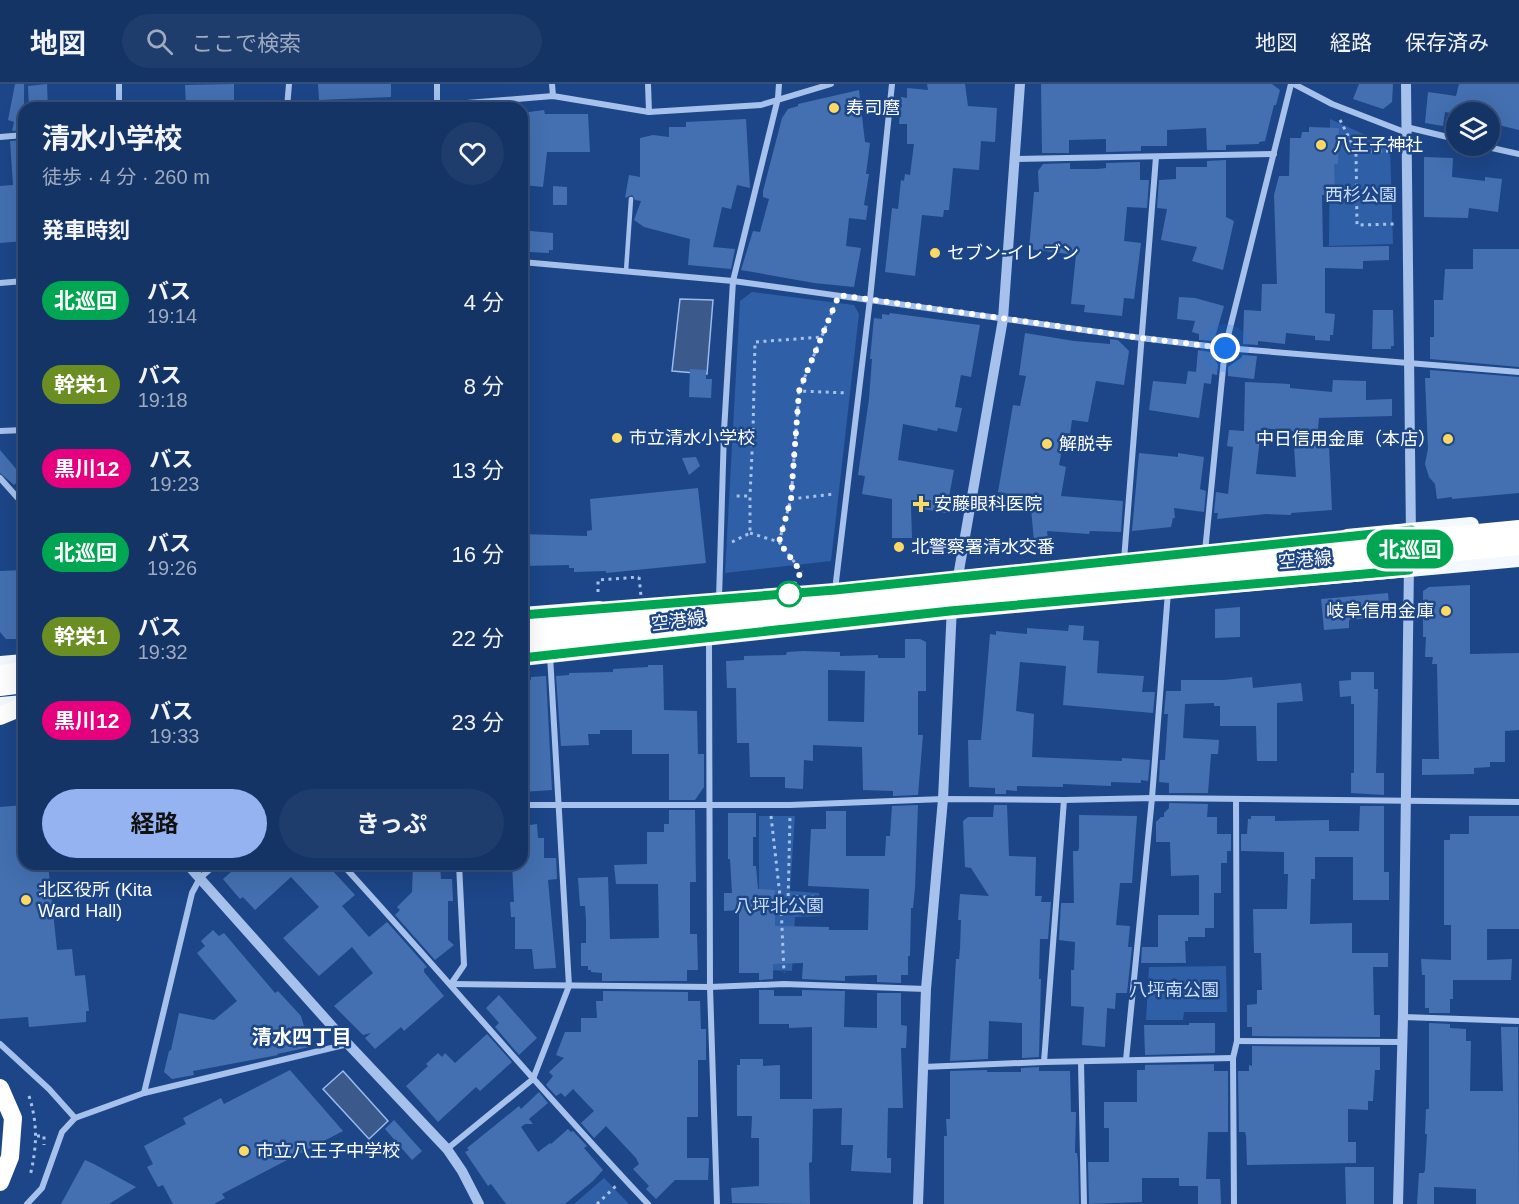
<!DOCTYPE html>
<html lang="ja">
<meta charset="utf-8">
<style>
:root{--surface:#153466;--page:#1e3c6c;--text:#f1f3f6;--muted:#9daabf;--line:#344f7a;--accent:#95b2f1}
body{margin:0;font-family:Arial,"Noto Sans JP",sans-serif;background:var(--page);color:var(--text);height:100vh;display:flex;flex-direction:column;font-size:22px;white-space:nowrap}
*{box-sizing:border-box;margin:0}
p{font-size:20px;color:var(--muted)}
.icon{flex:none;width:33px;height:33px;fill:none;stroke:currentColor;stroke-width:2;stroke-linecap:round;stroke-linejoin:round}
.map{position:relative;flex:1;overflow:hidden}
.panel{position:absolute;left:18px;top:18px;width:510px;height:768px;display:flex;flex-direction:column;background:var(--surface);border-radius:18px;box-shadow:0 6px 24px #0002,0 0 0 2px var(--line)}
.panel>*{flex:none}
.badge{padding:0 12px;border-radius:20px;font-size:21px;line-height:39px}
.controls{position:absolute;left:1446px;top:18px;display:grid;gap:12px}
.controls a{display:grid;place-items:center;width:54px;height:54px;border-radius:50%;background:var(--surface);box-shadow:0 6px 24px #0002,0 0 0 2px var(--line);font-size:30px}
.you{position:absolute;width:30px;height:30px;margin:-15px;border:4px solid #fff;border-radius:50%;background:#1a73e8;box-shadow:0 0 0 9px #1a73e833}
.map>.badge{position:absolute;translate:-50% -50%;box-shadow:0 0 0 3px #fff}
h2{padding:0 24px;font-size:22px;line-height:54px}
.round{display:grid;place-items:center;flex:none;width:63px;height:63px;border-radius:32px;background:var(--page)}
.summary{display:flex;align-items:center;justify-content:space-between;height:102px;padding:0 24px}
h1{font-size:28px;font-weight:700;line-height:45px}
.button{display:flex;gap:12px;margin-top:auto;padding:12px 24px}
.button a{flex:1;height:69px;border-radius:36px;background:var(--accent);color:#111;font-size:24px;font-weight:700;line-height:69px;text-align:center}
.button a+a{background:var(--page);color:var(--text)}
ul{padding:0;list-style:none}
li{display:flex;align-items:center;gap:18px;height:84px;padding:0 24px}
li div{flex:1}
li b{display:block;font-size:22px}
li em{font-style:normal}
li .badge{min-width:66px;font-weight:700;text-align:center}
header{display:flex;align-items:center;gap:36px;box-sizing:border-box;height:84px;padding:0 30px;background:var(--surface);border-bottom:2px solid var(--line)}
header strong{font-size:28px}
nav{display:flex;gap:33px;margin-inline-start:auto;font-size:21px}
.search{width:420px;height:54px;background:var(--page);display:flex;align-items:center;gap:15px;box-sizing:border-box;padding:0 21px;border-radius:33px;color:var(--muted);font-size:22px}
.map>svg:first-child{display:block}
.green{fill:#2f5fa6}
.water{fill:#3b5a8b;stroke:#98bbee;stroke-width:1.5}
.building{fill:#4470b1;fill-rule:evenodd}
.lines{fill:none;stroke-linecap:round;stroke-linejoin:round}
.path{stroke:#a5c1ec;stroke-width:3;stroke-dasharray:3 4.5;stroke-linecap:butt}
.service{stroke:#a5c1ec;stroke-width:4.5}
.minor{stroke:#a5c1ec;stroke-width:6}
.tertiary{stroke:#a5c1ec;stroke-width:10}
.trunk{stroke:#f4f8ff;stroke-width:16}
.motorway{stroke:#fff;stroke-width:18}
.path-bridge{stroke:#a5c1ec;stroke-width:3;stroke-dasharray:3 4.5;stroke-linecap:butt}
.motorway-bridge{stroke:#fff;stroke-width:18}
.line-casing{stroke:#fff;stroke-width:14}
.line{stroke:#00a651;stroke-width:9}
.walk{stroke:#fff;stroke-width:6;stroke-dasharray:0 10.8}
.poi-dot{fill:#fdd862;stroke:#1c4688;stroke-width:2}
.stop-dot{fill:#fff;stroke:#00a651;stroke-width:3}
.labels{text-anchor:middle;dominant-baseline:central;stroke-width:5;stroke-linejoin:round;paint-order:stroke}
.poi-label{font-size:18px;fill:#fff;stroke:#1c4688;text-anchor:start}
.park-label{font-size:18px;fill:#caddf9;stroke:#1c4688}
.street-label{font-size:18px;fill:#fff;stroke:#1c4688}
.neighbourhood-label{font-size:20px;font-weight:bold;fill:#fff;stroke:#1c4688}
</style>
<header>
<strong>地図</strong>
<div class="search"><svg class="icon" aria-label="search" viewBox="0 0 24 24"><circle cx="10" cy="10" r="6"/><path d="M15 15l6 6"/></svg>ここで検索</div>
<nav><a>地図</a><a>経路</a><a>保存済み</a></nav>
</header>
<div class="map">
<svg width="1519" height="1120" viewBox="0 0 1519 1120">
<rect width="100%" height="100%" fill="#1c4688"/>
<g class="green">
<polygon points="1330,35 1390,62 1393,160 1329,162"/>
<polygon points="752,208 854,221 859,230 831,477 725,489 740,217"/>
<polygon points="759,732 795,732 790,807 819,809 822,832 795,833 792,887 759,886"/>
<polygon points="1226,882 1227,928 1184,928 1183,936 1146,936 1149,883"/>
<polygon points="604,1094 629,1120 574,1120"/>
</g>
<g class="water">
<polygon points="680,215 713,216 707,290 672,287"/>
<polygon points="343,987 388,1037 369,1055 323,1005"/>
</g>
<g class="building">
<polygon points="15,0 24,0 24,46 12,47 14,38 8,36"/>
<polygon points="47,0 48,24 29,24 28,2"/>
<polygon points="234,0 234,24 209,24 209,20 186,21 185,1"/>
<polygon points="318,0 391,0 391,13 319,16"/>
<polygon points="927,0 965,0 968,22 997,24 995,58 981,57 979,86 953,84 949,126 944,126 943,133 922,131 915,192 885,188 892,124 898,125 901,96 904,97 905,90 910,91 914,60 907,60 907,40 899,40 901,13 907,14 907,4 928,6"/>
<polygon points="1041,0 1272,0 1280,6 1276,21 1274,21 1265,57 1259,58 1259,60 1226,61 1226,66 1207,66 1206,44 1167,46 1167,62 1141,62 1141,67 1106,68 1106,55 1069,56 1069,69 1042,69"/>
<polygon points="1359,0 1393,0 1392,18 1383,25 1353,15"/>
<polygon points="1459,0 1519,0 1519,46 1490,39 1490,28 1456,28 1456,30 1445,28 1443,42 1425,39 1428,8 1456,12"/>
<polygon points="859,6 865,58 870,59 866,90 869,90 864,121 868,122 866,136 849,134 846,162 861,164 854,203 814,199 741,186 753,147 760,148 769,115 763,113 763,107 782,34 788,25 798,22 798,20"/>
<polygon points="544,26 545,30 588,30 590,68 547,68 543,103 524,101 525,85 522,86 522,29"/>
<polygon points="746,35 750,104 737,101 731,125 722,123 713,163 735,165 731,185 688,181 690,155 644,143 634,136 641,117 635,116 632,111 625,114 629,91 640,93 640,54 653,51 669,53 669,43 686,43 686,38"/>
<polygon points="1309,43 1339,44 1338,80 1334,80 1335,111 1322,111 1323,163 1389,162 1389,176 1363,177 1363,185 1325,184 1325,229 1335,230 1333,251 1330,251 1330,257 1315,256 1315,252 1286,249 1285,260 1258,257 1258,261 1243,260 1244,226 1261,227 1262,200 1277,200 1274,111 1279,92 1289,92 1290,54 1301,54 1302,48 1309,48"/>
<polygon points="24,56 24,157 0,159 0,102 13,101 10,57"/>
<polygon points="1424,73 1453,74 1452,93 1485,97 1485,93 1502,95 1498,128 1469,124 1468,134 1424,133"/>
<polygon points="1226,76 1226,133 1234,137 1223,186 1192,177 1197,163 1161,156 1167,125 1157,124 1159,96 1176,95 1176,83 1207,83 1207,77"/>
<polygon points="1140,78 1140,96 1149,96 1147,124 1127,123 1124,157 1141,159 1134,215 1124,214 1122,232 1084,228 1085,221 1071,220 1076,171 1029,165 1034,108 1039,108 1038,87 1043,80 1070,79 1070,85 1097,85 1106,84 1106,79"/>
<polygon points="553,102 567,103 567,121 553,121"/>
<polygon points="530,147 553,149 553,166 549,166 549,169 529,168"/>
<polygon points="1473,165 1519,165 1519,283 1430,275 1430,253 1434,253 1434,216 1443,216 1445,185 1473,185"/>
<polygon points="1179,213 1195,214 1224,222 1214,257 1199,256 1199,250 1192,248 1195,237 1177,235"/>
<polygon points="1373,226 1393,226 1394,262 1391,262 1391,265 1372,265"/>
<polygon points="890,229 980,241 971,293 961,291 955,323 962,324 957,348 938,344 937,347 903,340 898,376 954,386 946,429 911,423 912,454 892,454 892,415 862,410 865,392 858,391 869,315 872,275 870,275 874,234 882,235 882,230 889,231"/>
<polygon points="1025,249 1074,257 1110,260 1110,255 1118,256 1129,267 1124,301 1096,297 1088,338 1072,336 1070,350 1065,349 1059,381 1066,383 1061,412 1123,417 1121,448 1090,447 1089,450 1047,447 1048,456 1034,457 1030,414 998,408 1013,321 1020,322 1026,292 1019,291"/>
<polygon points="1198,266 1211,268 1218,281 1217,291 1212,290 1211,300 1204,299 1199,334 1149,326 1153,297 1186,300 1188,287 1196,288"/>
<polygon points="1242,271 1257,272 1254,295 1228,292 1228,283 1242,273"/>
<polygon points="690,285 706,286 706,295 712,295 711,314 689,313"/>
<polygon points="1430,286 1519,293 1519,409 1452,415 1452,413 1437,415 1435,400 1429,393 1425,380 1428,365 1425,294 1430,294"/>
<path d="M1333,296L1366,297V316L1392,315V332L1319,334L1316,363L1329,362L1332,426L1291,429V431L1266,430L1217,435L1218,429H1214L1216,408L1228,410L1233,363L1227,362L1229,346L1244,347L1245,298L1290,300V304L1332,308ZM1261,344L1293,347L1296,393L1256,390Z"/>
<polygon points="0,366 23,393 14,401 0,389"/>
<polygon points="1139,369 1178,373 1178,369 1204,373 1200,405 1206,407 1204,428 1174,424 1175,434 1173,434 1171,443 1132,447"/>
<polygon points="696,373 700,382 689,391 682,374"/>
<polygon points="698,404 706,479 606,489 606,487 574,488 574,484 569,484 569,481 523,482 522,450 587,452 587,447 592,446 590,415"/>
<polygon points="24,486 24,529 19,529 18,555 6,555 0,548 0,487"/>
<polygon points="1470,501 1470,570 1519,569 1519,646 1505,647 1505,678 1490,678 1490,683 1474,684 1474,690 1422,691 1422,675 1439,675 1437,580 1432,580 1433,573 1425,573 1426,553 1423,553 1423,507 1429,503"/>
<polygon points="1388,509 1390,532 1349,536 1349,544 1324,546 1321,515"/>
<polygon points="1240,523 1240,553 1215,554 1215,525"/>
<polygon points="1069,541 1084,542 1083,556 1099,557 1097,589 1144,592 1142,608 1155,608 1153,629 1063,621 1066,582 1020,578 1016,627 1034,630 1032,673 1122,677 1122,674 1150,676 1148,697 1141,696 1141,699 1111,698 1111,702 1063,700 1063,703 1017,702 1017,707 1006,706 1006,710 995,710 995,704 969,703 968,656 981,656 990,550 996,551 996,547 1027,550 1027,544 1068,547"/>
<path d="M905,555H920L926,558V607H918V651H923L918,711L893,712V707L863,706L862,663L813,661V677L804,676L803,705L785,704V693H750L749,659H737L736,604H727L726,577L744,576V572L786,571L787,568L803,567L840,568V572L878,571V574H905ZM828,586L865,587L864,638L828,637Z"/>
<polygon points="648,581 663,581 664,626 697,627 698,670 704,670 704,703 695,716 669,716 669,670 632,670 632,646 600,646 600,650 588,650 589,661 561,662 556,592 569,591 569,589 613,588 613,585 648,583"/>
<polygon points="1351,588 1374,588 1374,605 1378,605 1376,689 1384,689 1384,711 1351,709 1351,689 1354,689 1354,620 1351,620 1351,612 1340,613 1339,597 1351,596"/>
<polygon points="546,592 552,706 522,708 522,596 531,596 531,593"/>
<polygon points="1252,593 1253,604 1301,599 1303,617 1277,619 1277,677 1257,677 1256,642 1220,642 1220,622 1214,622 1214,619 1185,620 1183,654 1219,656 1218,670 1211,670 1208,709 1169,709 1169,699 1159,698 1160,676 1165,676 1168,630 1164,630 1166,607 1181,607 1181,596 1224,596"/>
<polygon points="1169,719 1208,720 1207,733 1217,733 1217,750 1231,750 1231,767 1227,767 1227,779 1221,779 1221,809 1214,809 1214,844 1205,844 1205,853 1188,853 1188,857 1185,857 1186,879 1141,879 1142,863 1158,863 1158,831 1199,831 1199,791 1171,792 1170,758 1156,758 1156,738 1161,733 1164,733 1164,729 1169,724"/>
<polygon points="24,721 24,780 48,780 57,866 72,865 75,892 85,891 89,927 86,927 86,938 29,943 28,933 0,935 0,723"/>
<polygon points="918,721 915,804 913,824 911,824 910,872 908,872 908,891 901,891 901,899 877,898 877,891 845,892 845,897 802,895 803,879 773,880 773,895 759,896 759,889 739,889 739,826 724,827 724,809 732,809 730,775 728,775 728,729 756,729 756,753 753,753 753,782 756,782 758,805 775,806 775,842 829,843 829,846 868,846 869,805 808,802 811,745 826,745 826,727 846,727 846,772 885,772 886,752 890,752 892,722"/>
<polygon points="994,721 1007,721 1009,772 1036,773 1035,812 1042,812 1041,818 1051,818 1048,855 1040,855 1039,895 1041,895 1039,973 1022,974 1022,939 989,937 988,975 950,977 956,875 959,875 960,865 961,836 958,836 960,810 989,812 971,784 965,783 963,737 968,733 993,733"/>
<polygon points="1360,722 1384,722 1384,788 1389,788 1389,816 1353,816 1353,773 1315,773 1315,795 1311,795 1310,840 1352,839 1352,869 1388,869 1388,883 1373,883 1374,931 1380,931 1380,953 1252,952 1252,943 1247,943 1247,921 1257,920 1257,906 1262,906 1261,869 1254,869 1253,825 1287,825 1288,790 1284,790 1284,768 1241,767 1241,750 1247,750 1248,735 1251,735 1251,732 1275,732 1275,737 1329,736 1329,747 1359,747"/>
<polygon points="669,726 695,726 696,798 690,798 690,850 697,850 698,886 687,886 687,897 602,897 602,889 591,888 591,886 588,886 588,882 581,882 581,859 586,859 586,836 585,822 580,822 578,794 608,793 610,855 659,854 658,800 616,800 614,781 647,780 647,748 664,748 664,740 669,740"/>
<polygon points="1079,731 1137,732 1132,799 1120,799 1116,841 1130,842 1128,863 1132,863 1127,909 1116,909 1115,925 1107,924 1105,963 1082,961 1084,923 1071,922 1071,886 1074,886 1075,858 1059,856 1061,819 1074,819 1073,767 1078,767 1079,764"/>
<polygon points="1469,732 1519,732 1519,845 1487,845 1487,876 1512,875 1511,896 1453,896 1453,915 1450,915 1450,929 1429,929 1429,924 1425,924 1425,891 1422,891 1421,875 1451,876 1451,841 1444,841 1444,756 1450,756 1450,750 1469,750"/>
<polygon points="537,740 538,754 544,754 544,774 556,774 557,795 548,796 556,884 534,885 532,865 515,865 515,833 511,833 510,818 514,818 512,780 522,780 522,742"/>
<polygon points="240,780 320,780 328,788 331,785 355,811 342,822 369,853 387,838 427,883 424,885 424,888 444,912 404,947 401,943 375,965 365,954 371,949 363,951 334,922 373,889 352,863 319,892 283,854 319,823 291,793 255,826 243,813 240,815 223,795"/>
<polygon points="413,780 440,780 441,795 452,795 453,817 448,817 448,856 454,861 435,876 395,831 400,826 397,823 412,808"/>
<polygon points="213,846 219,852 224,849 275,909 278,907 301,932 310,963 277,970 278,971 193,987 194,991 172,995 164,988 169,967 171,966 179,929 214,936 237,917 197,869 205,862 201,857"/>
<polygon points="759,906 774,906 774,912 802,912 802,906 845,907 844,943 877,944 877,909 901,909 901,941 907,942 906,964 901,964 903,1024 888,1024 887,1074 891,1074 891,1089 851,1087 853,1061 841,1061 842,1024 813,1025 812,1078 809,1079 810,1120 732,1119 731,1104 759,1102 759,1054 751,1054 752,1032 737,1032 737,981 740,981 740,975 763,975 763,982 780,981 780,1015 812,1015 812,943 789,944 789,940 759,940"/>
<polygon points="603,907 688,908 688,917 700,917 701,945 706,945 706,976 698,976 698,1033 687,1033 687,1074 709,1074 708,1096 675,1096 656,1115 646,1105 649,1102 633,1085 639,1080 636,1074 606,1042 594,1054 581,1039 594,1027 573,1005 565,1013 561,1009 556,1012 546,1001 553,992 549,988 564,974 556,971 565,948 581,948 581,934 597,934 596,917 603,917"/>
<polygon points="499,911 537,954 519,971 495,943 499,939 486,924"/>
<polygon points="1189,939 1215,939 1215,969 1145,971 1144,941 1189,941"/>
<polygon points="1429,939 1450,940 1450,944 1466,945 1466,957 1471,957 1470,1007 1503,1007 1501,943 1518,943 1519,1120 1476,1120 1476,1105 1434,1103 1434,1120 1417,1120 1419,1089 1424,1089 1425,1086 1427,1050 1425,1050 1426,1025 1429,1025"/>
<polygon points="487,950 512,978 480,1007 476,1003 438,1038 406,1002 428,982 426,980 438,969 442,973 445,969 455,979"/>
<polygon points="1252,962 1380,963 1380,986 1375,986 1373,1017 1368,1017 1368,1026 1348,1025 1348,1058 1356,1058 1356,1079 1247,1081 1246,1052 1245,1048 1239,1048 1238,987 1249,987 1249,981 1252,982"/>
<polygon points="1214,980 1214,987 1228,987 1228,1048 1208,1048 1206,1095 1220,1095 1221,1120 1198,1120 1198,1102 1179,1102 1179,1094 1142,1094 1142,1118 1089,1120 1088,1078 1109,1078 1109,1044 1104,1044 1104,1018 1137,1018 1137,986 1145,986 1145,981"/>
<polygon points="1039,983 1039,987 1070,987 1071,1028 1076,1028 1075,1069 1077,1069 1078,1078 1079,1120 944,1120 944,1052 947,1052 946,1035 950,1035 950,987 987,986 987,988 1021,988 1021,984"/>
<polygon points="290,986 343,1047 222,1110 225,1114 214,1120 173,1120 163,1101 158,1103 147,1083 153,1080 144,1062 186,1040 183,1034 221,1014 224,1020"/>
<polygon points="539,1008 548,1019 529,1035 533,1040 525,1040 521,1043 538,1068 550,1059 551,1060 568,1045 571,1048 573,1047 587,1062 584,1064 603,1086 593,1097 565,1120 506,1120 491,1100 488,1102 465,1068 469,1066 467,1064 519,1022 521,1025"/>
<polygon points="394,1036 422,1067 412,1076 385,1045"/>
<polygon points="85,1076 94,1080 136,1103 109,1120 61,1120"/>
<polygon points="1345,1083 1374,1083 1374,1120 1346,1120"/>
</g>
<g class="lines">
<g class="path">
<polyline points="1340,36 1356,67 1357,141 1395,140"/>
<polyline points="1356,67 1393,67"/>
<polyline points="799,307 834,223"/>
<polyline points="736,347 753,347 750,412"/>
<polyline points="753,347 755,258 822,253"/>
<polyline points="791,415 799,307 848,309"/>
<polyline points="750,449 779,458 791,415 834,410"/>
<polyline points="732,458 750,449 750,412 732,412"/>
<polyline points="779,458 802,488"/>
<polyline points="598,508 598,496 639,493"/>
<polyline points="771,732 781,821 784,889"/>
<polyline points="788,820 793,820 793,813 816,813 816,828 792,829 793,820 816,820"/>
<polyline points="781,821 788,820 790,732"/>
<path d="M29,1012C38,1040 37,1063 30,1092"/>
<polyline points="37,1052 44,1052 44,1061"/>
<polyline points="597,1120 616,1102"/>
</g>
<polyline class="service" points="626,187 631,115"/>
<g class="minor">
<polyline points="119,0 119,24"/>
<polyline points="437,0 437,23"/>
<polyline points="552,0 553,12"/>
<polyline points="648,0 649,28"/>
<polyline points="1294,0 1332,20 1407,49"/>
<polyline points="287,24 289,0"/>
<polyline points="405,24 553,12 649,28 761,21 831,0"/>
<polyline points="1406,43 1456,55"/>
<polyline points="0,53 24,51"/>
<polyline points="1483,62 1519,70"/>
<polyline points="1016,75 1274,70"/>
<polyline points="522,178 733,197 1141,254 1225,264 1519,288"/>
<polyline points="0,199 24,197"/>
<polyline points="0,347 24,346"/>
<polyline points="0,394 24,421"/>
<polyline points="1205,468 1225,264 1291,0"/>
<polyline points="1124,476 1156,73"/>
<polyline points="835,506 870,215 892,0"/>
<polyline points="719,515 724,347 733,197 778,14 779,0"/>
<polyline points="709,556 710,903 717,1120"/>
<polyline points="522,721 790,721 943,715 1064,716 1152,714 1519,718"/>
<path d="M342,780C445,893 543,1009 648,1120"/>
<polyline points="451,900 710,903 784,900 926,905"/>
<polyline points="451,900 464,881 459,780"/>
<polyline points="1403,933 1519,937"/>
<polyline points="1237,957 1402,958"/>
<polyline points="0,960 49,1005 75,1034"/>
<polyline points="1126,976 1152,714 1168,508"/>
<polyline points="1044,978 1064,716"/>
<polyline points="1081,978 1084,1120"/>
<polyline points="923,983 1044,978 1233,974"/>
<polyline points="144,1009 192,809 200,794 216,780"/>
<polyline points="447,1065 533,995 569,902 550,571"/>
<polyline points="27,1120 42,1104 62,1048 75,1034 144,1009 348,960"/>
<polyline points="1234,1120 1233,974 1237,957 1236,716"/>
</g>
<g class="tertiary">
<polyline points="1406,0 1411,453"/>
<polyline points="956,504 1003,235 1020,0"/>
<polyline points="187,780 348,960 447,1065 462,1087 479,1120"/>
<polyline points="918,1120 926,905 943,715 952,522"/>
<polyline points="1398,1120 1403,933 1409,480"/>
</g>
<g class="trunk">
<polyline points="1347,453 1471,441"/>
<polyline points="522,531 599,525"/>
<polyline points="522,574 950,527 1519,475"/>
<polyline points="0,580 24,578"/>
<polyline points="0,621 24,619"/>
</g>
<g class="motorway">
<polyline points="0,632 24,622"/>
<polyline points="0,1004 13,1034 10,1073 0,1098"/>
</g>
<polyline class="path-bridge" points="639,493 641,512"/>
<g class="motorway-bridge">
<polyline points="522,541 1519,445"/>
<polyline points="522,558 1519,462"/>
<polyline points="0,590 24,587"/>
<polyline points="0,603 24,600"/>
</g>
</g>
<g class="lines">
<defs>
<polyline id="line" points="522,531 835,506 1412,446 1409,486 950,527 522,574"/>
</defs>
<use href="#line" class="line-casing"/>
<use href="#line" class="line"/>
<polyline class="walk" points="789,510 801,488 779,458 791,415 799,307 839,211 1141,254 1225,264"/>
</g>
<g class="poi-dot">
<circle cx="834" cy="24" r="6"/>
<circle cx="1321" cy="61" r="6"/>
<circle cx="935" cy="169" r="6"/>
<circle cx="617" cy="354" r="6"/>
<circle cx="1448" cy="355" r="6"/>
<circle cx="1047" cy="360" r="6"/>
<path d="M918 411h6v6h6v6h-6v6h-6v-6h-6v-6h6z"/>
<circle cx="899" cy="463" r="6"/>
<circle cx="1446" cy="527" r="6"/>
<circle cx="26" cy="816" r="6"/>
<circle cx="244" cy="1067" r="6"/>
</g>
<circle class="stop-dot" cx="789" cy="510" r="12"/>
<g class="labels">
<g class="poi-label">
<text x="846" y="24">寿司麿</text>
<text x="1333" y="61">八王子神社</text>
<text x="947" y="169">セブン-イレブン</text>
<text x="629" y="354">市立清水小学校</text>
<text x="1436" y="355" text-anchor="end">中日信用金庫（本店）</text>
<text x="1059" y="360">解脱寺</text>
<text x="934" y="420">安藤眼科医院</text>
<text x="911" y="463">北警察署清水交番</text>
<text x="1434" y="527" text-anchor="end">岐阜信用金庫</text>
<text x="38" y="806">北区役所 (Kita<tspan x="38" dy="21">Ward Hall)</tspan></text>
<text x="256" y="1067">市立八王子中学校</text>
</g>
<g class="park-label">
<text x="1361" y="111">西杉公園</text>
<text x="779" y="822">八坪北公園</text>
<text x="1174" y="906">八坪南公園</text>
</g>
<g class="street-label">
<text transform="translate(1305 476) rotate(-5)">空港線</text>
<text transform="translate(678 537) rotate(-7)">空港線</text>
</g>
<g class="neighbourhood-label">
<text x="302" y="953">清水四丁目</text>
</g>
</g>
</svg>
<div class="controls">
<a><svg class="icon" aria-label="layers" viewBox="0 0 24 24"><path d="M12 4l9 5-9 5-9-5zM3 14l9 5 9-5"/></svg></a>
</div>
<div class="you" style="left:1225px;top:264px"></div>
<b class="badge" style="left:1410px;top:465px;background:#00a651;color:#fff">北巡回</b>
<section class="panel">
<div class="summary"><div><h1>清水小学校</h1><p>徒歩 · 4 分 · 260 m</p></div><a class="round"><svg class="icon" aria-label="heart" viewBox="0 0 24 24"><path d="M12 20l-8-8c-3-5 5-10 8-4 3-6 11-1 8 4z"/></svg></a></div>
<h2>発車時刻</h2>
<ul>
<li><span class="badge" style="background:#00a651;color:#fff">北巡回</span><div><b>バス</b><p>19:14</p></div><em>4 分</em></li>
<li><span class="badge" style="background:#6b8e23;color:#fff">幹栄1</span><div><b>バス</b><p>19:18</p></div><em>8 分</em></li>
<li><span class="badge" style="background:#e6007e;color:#fff">黒川12</span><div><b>バス</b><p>19:23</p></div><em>13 分</em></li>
<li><span class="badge" style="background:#00a651;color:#fff">北巡回</span><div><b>バス</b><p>19:26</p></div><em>16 分</em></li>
<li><span class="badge" style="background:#6b8e23;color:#fff">幹栄1</span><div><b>バス</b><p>19:32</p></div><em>22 分</em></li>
<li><span class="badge" style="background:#e6007e;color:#fff">黒川12</span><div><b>バス</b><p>19:33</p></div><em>23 分</em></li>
</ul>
<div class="button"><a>経路</a><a>きっぷ</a></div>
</section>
</div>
